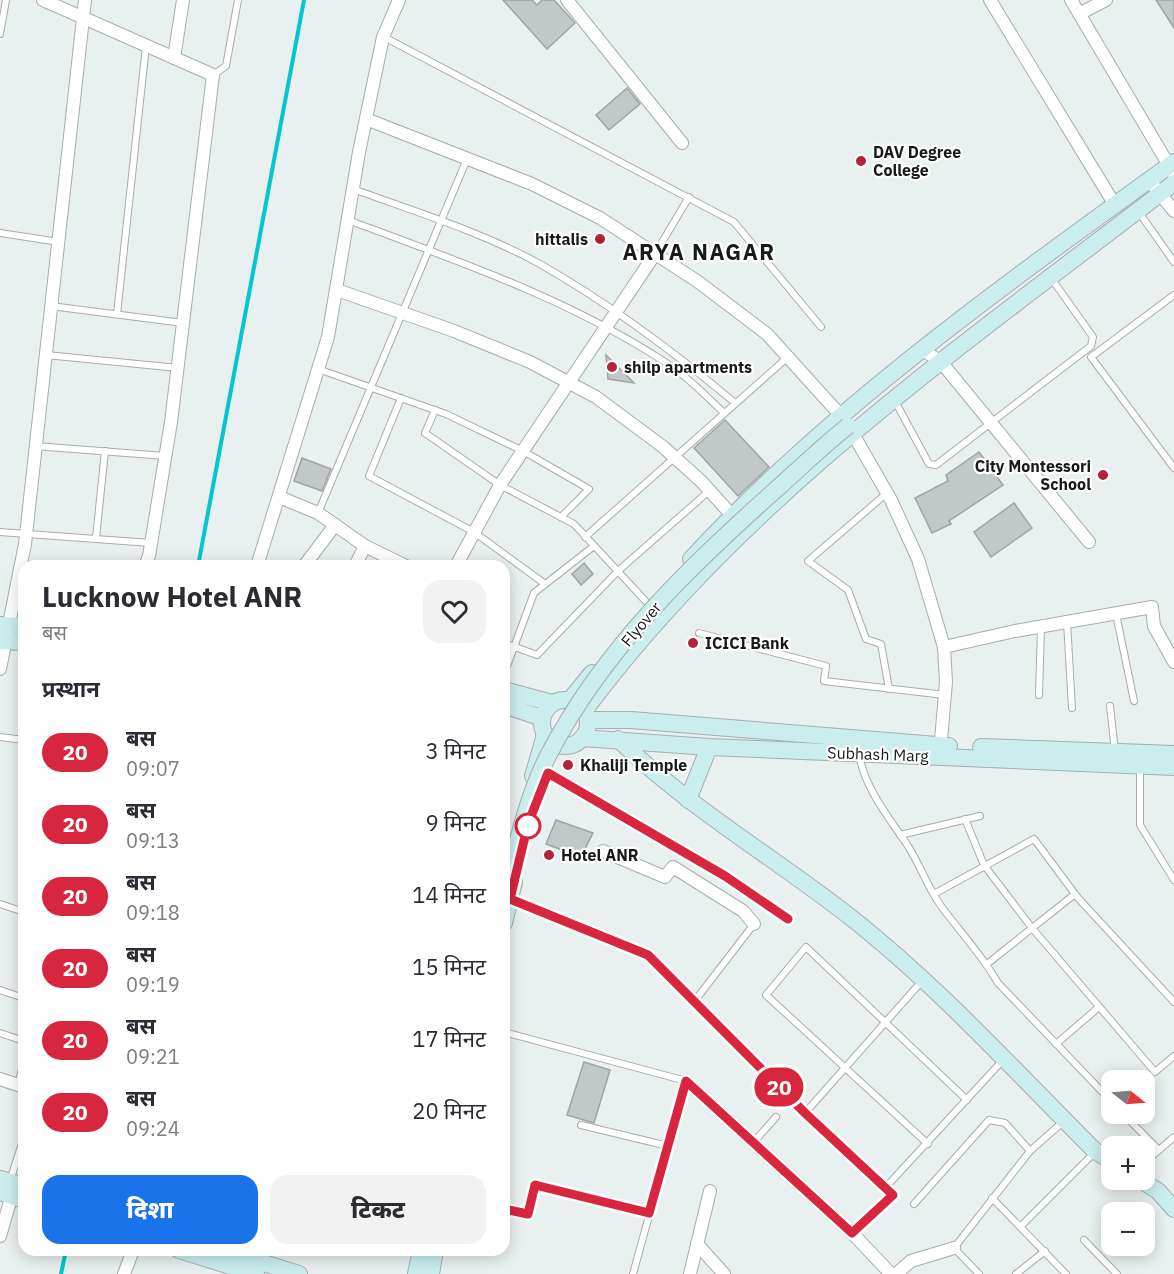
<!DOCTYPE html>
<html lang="hi">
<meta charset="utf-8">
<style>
:root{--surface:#fff;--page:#f2f2f3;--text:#2b2b33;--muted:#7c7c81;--accent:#1a73e8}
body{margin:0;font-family:"IBM Plex Sans","Noto Sans Devanagari",sans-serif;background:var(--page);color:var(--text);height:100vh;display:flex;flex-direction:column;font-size:22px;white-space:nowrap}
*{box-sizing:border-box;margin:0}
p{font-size:20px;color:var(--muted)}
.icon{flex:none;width:33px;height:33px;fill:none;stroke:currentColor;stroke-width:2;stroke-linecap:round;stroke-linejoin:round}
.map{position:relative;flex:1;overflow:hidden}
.panel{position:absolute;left:18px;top:560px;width:492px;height:696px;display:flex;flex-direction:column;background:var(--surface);border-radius:18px;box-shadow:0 3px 15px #0003}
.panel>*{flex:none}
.badge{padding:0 12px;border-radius:20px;font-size:21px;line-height:39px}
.needle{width:39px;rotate:107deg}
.controls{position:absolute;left:1101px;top:1070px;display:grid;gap:12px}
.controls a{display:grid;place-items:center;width:54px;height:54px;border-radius:12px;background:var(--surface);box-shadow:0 3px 15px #0003;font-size:30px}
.map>.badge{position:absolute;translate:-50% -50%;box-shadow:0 0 0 3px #fff}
h2{padding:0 24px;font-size:22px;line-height:54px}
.round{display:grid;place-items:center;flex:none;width:63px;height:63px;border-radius:18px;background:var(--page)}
.summary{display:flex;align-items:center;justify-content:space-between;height:102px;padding:0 24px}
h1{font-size:28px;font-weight:800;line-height:45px}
.primary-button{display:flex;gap:12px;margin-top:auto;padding:12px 24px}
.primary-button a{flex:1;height:69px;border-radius:18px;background:var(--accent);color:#fff;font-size:24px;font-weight:800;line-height:69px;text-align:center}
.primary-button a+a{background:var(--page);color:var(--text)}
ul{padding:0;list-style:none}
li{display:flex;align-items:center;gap:18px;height:72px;padding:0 24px}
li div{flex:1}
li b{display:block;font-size:22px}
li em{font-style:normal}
li .badge{min-width:66px;font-weight:700;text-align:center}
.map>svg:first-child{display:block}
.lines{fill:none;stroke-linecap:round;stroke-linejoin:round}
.stream{stroke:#04c7cd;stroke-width:4}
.building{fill:#c2c8c9;stroke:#9fa5a5;stroke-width:1.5}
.lane-casing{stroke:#a6adad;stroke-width:8}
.street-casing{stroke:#a6adad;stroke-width:14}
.secondary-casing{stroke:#a6adad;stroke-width:18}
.lane{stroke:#fff;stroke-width:6}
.street{stroke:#fff;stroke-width:12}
.secondary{stroke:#caedee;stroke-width:16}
.secondary-bridge-casing{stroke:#a6adad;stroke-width:18;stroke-linecap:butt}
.secondary-bridge{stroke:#caedee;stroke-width:16}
.line-casing{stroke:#fff;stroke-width:14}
.line{stroke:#d7263d;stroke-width:9}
.poi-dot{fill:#b4223b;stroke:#fff;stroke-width:2}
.stop-dot{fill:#fff;stroke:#d7263d;stroke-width:3}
.labels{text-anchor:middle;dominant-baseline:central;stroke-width:4.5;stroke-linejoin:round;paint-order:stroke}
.poi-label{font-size:16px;font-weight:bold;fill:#17191a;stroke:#fff;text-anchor:start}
.street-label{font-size:16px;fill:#17191a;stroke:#fff}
.district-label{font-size:22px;font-weight:bold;letter-spacing:1.5px;fill:#17191a;stroke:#fff}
</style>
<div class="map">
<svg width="1174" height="1274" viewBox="0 0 1174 1274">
<rect width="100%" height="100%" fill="#e9f0f0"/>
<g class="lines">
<g class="stream">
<polyline points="198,566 304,0"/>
<polyline points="61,1274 66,1250"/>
</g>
</g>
<g class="building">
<polygon points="503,0 532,0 537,5 542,0 554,0 575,23 547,49"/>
<polygon points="1156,0 1174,0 1174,28"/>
<polygon points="627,88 640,104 609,130 596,115"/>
<polygon points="606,355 634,383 608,379"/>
<polygon points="725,420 769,467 738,496 694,448"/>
<polygon points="979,452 1003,485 949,521 951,524 932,533 915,498 948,481 946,475"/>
<polygon points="302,458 331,469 322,491 294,481"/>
<polygon points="1014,503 1032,528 991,557 974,532"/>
<polygon points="584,563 593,574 581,585 572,574"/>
<polygon points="556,820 593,833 581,857 546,844"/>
<polygon points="584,1062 610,1070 594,1123 567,1115"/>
</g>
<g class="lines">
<defs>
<g id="lane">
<polyline points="0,34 6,0"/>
<polyline points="384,37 734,222 821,327"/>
<polyline points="213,75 226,66 238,0"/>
<path d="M353,189C416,212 482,232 540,264C610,304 673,351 734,402"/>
<polyline points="1138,211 1174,262"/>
<path d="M348,220C457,261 570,299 668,364C688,377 706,396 723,412"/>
<polyline points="0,233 59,242"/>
<polyline points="655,254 689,197"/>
<polyline points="1174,295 1091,357 1174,468"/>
<polyline points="51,306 183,323"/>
<polyline points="117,314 146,46"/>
<polyline points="46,355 178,368"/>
<polyline points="318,369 446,414 523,451 589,489 561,517"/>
<polyline points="401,398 369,476 474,532 545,584"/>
<polyline points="895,401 929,464 936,465 1091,346 1093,337 1051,278"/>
<polyline points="435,410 425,433 500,485 574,524 652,608"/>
<polyline points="35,446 165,456"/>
<polyline points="887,493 808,561 848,590 866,639 881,644 889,689"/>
<polyline points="318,513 467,159"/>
<polyline points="0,532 151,543"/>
<polyline points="585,537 788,357"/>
<polyline points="96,538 105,451"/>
<polyline points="1116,614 1134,701"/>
<polyline points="1067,622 1072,708"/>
<polyline points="699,633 826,666 824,681 945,695"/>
<polyline points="504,643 537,655 618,571 709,491"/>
<polyline points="504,674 534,593 594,546"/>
<polyline points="1039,695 1041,627"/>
<polyline points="1110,706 1115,751"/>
<polyline points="0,737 24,740"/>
<path d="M859,754C864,787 889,818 908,846C920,865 928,888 941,906C960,932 982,955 998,983L1112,1102"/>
<polyline points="1140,766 1140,825 1174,880"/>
<polyline points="548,773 725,876 788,919"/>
<polyline points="965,819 984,865 1032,928 1155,1072 1174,1056"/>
<polyline points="900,835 980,816"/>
<polyline points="934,894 1034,839 1078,898 1174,1002"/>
<polyline points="510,899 648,955 805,1113 886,1187 893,1195 852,1233"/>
<polyline points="0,904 24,912"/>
<polyline points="987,964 1075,894"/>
<polyline points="0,990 24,998"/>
<polyline points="694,1002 754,924"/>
<polyline points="504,1032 686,1081 633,1274"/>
<polyline points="0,1033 24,1041"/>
<polyline points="1056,1044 1099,1007"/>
<polyline points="805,1113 922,981"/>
<polyline points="1122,1113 1159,1150"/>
<polyline points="581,1125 668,1146"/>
<polyline points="753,1143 776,1117"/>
<polyline points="928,1144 766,995 806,947 967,1100"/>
<polyline points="1144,1163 1174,1137"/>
<polyline points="10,1181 24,1137"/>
<polyline points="886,1187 1003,1060"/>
<polyline points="992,1198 1066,1274"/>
<polyline points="914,1204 989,1120 1005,1123 1030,1151"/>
<polyline points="504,1209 528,1214 535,1185 649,1213"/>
<polyline points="1021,1226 1095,1152"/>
<polyline points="1084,1240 1117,1274"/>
<polyline points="979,1274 954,1248 1030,1151 1064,1121"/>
<polyline points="1016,1274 1045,1251"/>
</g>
<g id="street">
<polyline points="43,0 213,75 171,422 149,556 145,566"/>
<polyline points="567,0 682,143"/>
<polyline points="990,0 1115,205"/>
<polyline points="1071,0 1174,174"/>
<polyline points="1079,14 1106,0"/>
<polyline points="174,58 183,0"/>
<polyline points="366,119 532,184 600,218 697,281 767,334 842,417"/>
<polyline points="1149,180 1174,211"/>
<polyline points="337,290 454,331 530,362 596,397 662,446 701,481 737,521"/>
<polyline points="923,350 941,362 1089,542"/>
<polyline points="853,434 891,500 918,559 944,647 946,682 940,752"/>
<polyline points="279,497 318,513 365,546 406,566"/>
<polyline points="257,566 328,337 359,152 383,37 399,0"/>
<polyline points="304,566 335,525"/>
<polyline points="355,566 365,546"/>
<polyline points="456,566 500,485 655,254"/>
<polyline points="944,647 1015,631 1152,607 1154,626 1174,662"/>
<polyline points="0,669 25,544 85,0"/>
<polyline points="603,851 665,877 673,867 743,911 754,924"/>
<polyline points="0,1079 21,1086 24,1073"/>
<polyline points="686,1081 852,1233 891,1274"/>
<polyline points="0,1236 14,1188"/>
<polyline points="697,1244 724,1274"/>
<polyline points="124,1274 133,1250"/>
<polyline points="690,1274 710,1191"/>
<polyline points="896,1274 911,1261 954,1248"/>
</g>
<g id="secondary">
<path d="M691,559C833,406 1006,284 1174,162"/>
<polyline points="0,625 24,626"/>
<polyline points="0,641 24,642"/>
<polyline points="504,690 552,703"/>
<circle cx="565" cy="723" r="23"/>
<polyline points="570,700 592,673"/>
<polyline points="504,705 542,718"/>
<path d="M585,710C743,497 966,343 1174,183"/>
<polyline points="588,720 631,720 949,746"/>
<polyline points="582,738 709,747 1174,767"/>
<path d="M618,739C688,807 772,856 849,916C938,986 1015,1071 1095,1151L1112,1161"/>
<polyline points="981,747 1174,754"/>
<polyline points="533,776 545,735"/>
<polyline points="688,800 709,747"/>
<polyline points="504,923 514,882"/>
<polyline points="0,1179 24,1186"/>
<polyline points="1139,1179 1158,1191 1174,1209"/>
<polyline points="0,1192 24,1200"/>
<polyline points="179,1250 256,1274"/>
<polyline points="222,1250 299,1274"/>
<polyline points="416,1274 421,1250"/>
<polyline points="431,1274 435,1250"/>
</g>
</defs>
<use href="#lane" class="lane-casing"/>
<use href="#street" class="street-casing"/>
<use href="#secondary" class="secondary-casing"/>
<use href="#lane" class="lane"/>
<use href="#street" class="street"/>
<use href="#secondary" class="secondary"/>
<defs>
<path id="secondary-bridge" d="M504,897C516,849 526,798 549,754C604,648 692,564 780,486C802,466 824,445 848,426"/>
</defs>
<use href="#secondary-bridge" class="secondary-bridge-casing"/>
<use href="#secondary-bridge" class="secondary-bridge"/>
</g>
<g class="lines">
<defs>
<polyline id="line" points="504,1209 528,1214 535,1185 649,1213 686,1081 852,1233 893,1195 805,1113 648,955 510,899 528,824 548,773 725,876 788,919"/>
</defs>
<use href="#line" class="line-casing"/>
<use href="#line" class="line"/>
</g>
<g class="poi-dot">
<circle cx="861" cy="161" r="6"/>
<circle cx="600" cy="239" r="6"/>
<circle cx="612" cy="367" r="6"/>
<circle cx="1103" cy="475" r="6"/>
<circle cx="693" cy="643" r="6"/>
<circle cx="568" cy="765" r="6"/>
<circle cx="549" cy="855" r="6"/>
</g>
<circle class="stop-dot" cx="528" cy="826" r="12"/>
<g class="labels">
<g class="poi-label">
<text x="873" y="152">DAV Degree<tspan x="873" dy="18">College</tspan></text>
<text x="588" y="239" text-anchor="end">hittalis</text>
<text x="624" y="367">shilp apartments</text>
<text x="1091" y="466" text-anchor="end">City Montessori<tspan x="1091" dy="18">School</tspan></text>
<text x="705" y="643">ICICI Bank</text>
<text x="580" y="765">Khaliji Temple</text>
<text x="561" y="855">Hotel ANR</text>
</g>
<g class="street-label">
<text transform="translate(641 624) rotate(-50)">Flyover</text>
<text transform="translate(878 754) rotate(2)">Subhash Marg</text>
</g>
<g class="district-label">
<text x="699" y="251">ARYA NAGAR</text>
</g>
</g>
</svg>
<div class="controls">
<a><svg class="needle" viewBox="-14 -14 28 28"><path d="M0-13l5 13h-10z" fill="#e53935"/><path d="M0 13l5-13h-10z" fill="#7c7c81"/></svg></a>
<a>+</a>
<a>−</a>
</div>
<b class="badge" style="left:779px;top:1087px;background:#d7263d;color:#fff">20</b>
<section class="panel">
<div class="summary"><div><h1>Lucknow Hotel ANR</h1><p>बस</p></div><a class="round"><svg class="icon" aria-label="heart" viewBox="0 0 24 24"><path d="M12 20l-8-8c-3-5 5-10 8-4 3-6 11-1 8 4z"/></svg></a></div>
<h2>प्रस्थान</h2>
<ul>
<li><span class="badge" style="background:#d7263d;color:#fff">20</span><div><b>बस</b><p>09:07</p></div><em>3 मिनट</em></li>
<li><span class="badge" style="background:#d7263d;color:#fff">20</span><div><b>बस</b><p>09:13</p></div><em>9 मिनट</em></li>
<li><span class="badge" style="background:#d7263d;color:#fff">20</span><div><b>बस</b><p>09:18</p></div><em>14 मिनट</em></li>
<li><span class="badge" style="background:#d7263d;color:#fff">20</span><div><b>बस</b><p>09:19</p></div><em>15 मिनट</em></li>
<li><span class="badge" style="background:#d7263d;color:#fff">20</span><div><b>बस</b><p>09:21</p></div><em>17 मिनट</em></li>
<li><span class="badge" style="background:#d7263d;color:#fff">20</span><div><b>बस</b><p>09:24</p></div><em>20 मिनट</em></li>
</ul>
<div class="primary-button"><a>दिशा</a><a>टिकट</a></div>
</section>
</div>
